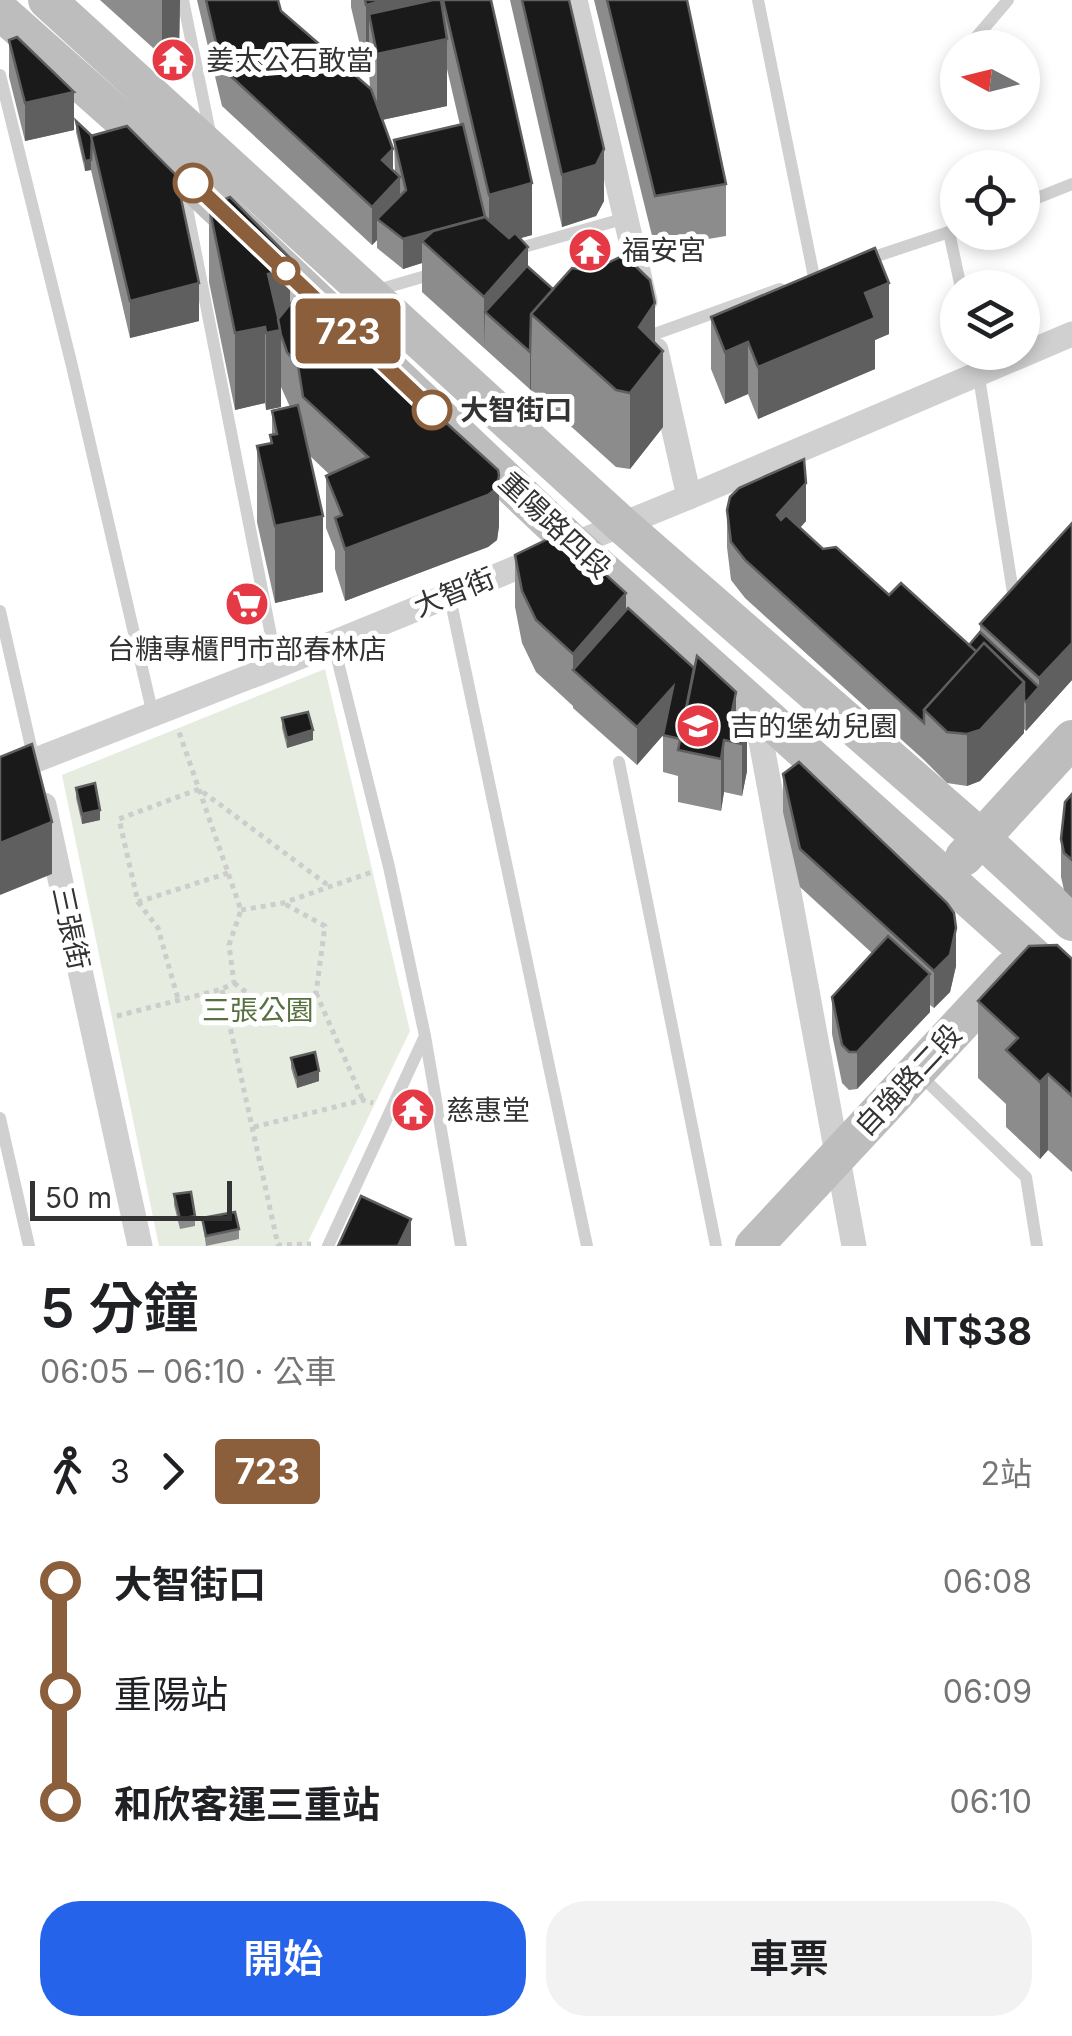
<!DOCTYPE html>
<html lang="zh-TW">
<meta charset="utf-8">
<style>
:root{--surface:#fff;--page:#f2f2f2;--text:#202124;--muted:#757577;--accent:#2563eb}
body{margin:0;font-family:Inter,"Noto Sans TC",sans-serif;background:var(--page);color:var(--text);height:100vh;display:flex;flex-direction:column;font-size:38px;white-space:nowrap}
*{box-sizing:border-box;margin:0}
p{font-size:32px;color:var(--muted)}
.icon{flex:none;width:55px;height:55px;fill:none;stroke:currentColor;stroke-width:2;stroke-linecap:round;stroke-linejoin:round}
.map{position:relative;height:1246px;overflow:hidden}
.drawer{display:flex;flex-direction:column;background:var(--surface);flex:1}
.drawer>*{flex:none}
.badge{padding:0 20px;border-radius:8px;font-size:35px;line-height:65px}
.needle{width:65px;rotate:277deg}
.fabs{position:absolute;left:940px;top:30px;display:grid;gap:20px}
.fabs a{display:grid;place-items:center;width:100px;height:100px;border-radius:50%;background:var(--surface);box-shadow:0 5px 15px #0003;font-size:50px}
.scale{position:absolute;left:30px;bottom:25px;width:202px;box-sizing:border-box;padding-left:10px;border:5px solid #333;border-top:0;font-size:28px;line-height:35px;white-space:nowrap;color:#333;-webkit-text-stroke:8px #fff;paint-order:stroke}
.map>.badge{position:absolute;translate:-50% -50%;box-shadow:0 0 0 5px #fff}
.legs{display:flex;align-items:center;gap:15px;height:110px;padding:0 40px;font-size:32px}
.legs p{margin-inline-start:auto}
.headline{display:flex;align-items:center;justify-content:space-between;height:170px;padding:0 40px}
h1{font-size:55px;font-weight:600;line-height:75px}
.primary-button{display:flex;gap:20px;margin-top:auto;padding:20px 40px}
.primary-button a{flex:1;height:115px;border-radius:40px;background:var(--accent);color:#fff;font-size:40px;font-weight:600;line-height:115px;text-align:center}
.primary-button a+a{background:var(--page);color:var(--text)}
ul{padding:0 40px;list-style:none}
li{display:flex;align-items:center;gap:35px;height:110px;font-size:38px}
li i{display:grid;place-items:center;width:15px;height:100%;margin:0 12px;background:currentColor}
li i::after{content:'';width:25px;height:25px;margin:-12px;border:8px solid;border-radius:50%;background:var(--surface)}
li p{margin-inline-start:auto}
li:first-child i{background:linear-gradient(#0000 50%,currentColor 0)}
li:last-child i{background:linear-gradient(currentColor 50%,#0000 0)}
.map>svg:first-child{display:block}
.green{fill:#e6ecdf}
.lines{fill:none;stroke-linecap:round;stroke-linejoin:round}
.path{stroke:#cdcdcd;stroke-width:5;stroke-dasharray:5 5;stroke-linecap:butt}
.lane{stroke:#d0d0d0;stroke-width:12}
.street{stroke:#d0d0d0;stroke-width:25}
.secondary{stroke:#bdbdbd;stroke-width:38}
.wall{fill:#8c8c8c;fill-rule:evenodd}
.shaded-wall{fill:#5f5f5f}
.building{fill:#1a1a1a;stroke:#5f5f5f;stroke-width:2.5}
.line-1-casing{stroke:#fff;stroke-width:22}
.line-1{stroke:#8b5e3c;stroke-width:15}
.stop-1-dot{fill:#fff;stroke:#8b5e3c;stroke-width:5}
.labels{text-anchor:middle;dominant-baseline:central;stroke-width:10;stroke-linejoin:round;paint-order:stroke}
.poi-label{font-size:28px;fill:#333;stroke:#fff;text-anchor:start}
.stop-label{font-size:28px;font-weight:bold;fill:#333;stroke:#fff;text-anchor:start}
.street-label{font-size:28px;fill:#333;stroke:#fff}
.park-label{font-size:28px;fill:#56703f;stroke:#fff}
</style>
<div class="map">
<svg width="1072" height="1246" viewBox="0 0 1072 1246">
<rect width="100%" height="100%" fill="#fff"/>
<polygon class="green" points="325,669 410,1031 306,1246 159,1246 62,775"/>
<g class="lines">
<g class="path">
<polyline points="228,873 138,902 119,819 199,789 329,886"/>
<polyline points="138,902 158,928 178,999"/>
<polyline points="241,910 283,903 372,872"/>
<polyline points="234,983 267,1008 316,993 325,926 283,903"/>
<polyline points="222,990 278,1245 311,1244"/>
<polyline points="316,993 363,1100"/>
<polyline points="117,1016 222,989 234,983 229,945 241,910 178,729"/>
<polyline points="254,1127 363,1100 373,1103"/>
</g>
<g class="lane">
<polyline points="183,0 211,138"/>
<polyline points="758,0 814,277"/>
<polyline points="967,48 1008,0"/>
<polyline points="0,75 72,366 153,715"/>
<polyline points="183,188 277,666"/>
<polyline points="1022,204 1072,184"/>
<polyline points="949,232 961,288"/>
<polyline points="513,250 626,218"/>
<polyline points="865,260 958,229"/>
<polyline points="374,291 436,273"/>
<polyline points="652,335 780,289"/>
<polyline points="975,352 1014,599"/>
<polyline points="449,593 587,1246"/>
<polyline points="0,611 34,760"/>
<polyline points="333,642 389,867 425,1036 461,1246"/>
<polyline points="619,762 716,1246"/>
<polyline points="920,1075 1026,1177 1037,1246"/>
<polyline points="0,1118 29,1246"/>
<polyline points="328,1246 425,1036"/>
</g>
<g class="street">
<polyline points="575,0 645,301"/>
<polyline points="656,350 689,497"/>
<polyline points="754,703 854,1246"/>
<polyline points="0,774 277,666 689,497 1072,334"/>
<polyline points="44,805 140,1246"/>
</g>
<g class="secondary">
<polyline points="47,0 621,524 980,837 1072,922"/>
<polyline points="0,11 180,171 572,543 1072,991"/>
<polyline points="964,857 1072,739"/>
<polyline points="754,1246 1011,970"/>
</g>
</g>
<g class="wall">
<polygon points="100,0 180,0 179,51 162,56"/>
<path d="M197,0H278L281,11L370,89L369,70L366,71L351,7V0H491L532,235L520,238L528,267L553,289L655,343L663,427L630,469L616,467L422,292V263L403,269L377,248V240L372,245L222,106ZM447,69L460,125L394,140L395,172L393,170L382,120L447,106Z"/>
<polygon points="510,0 569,0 604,201 596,216 562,227"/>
<polygon points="594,0 687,0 726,184 726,236 655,248"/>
<polygon points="9,40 74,130 25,141 9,77"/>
<polygon points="76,121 92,136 199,321 130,338 91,170 85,171 76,132"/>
<polygon points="209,206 290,304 499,526 497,540 488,547 345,601 335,569 335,551 326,528 326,476 330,475 309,455 323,592 275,603 257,522 257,446 270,443 270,435 272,435 272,411 290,407 281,387 281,407 266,410 265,403 235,410 209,282"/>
<polygon points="711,317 889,334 875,340 875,369 758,419 748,394 725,404 711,369"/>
<polygon points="727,510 806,521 800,528 823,549 889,595 969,645 980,632 980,624 1072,523 1072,680 1026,731 1024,729 1024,733 980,781 967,786 947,783 924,760 745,598 731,580 727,547"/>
<polygon points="515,555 626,610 736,717 747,719 747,771 742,796 724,792 721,811 678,802 678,776 663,772 663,735 637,765 573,708 573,706 536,672 522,643 515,607"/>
<polygon points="282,718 313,740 287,748 282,728"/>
<polygon points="783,774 956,966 950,992 934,1008 930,1005 930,1012 857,1089 849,1090 842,1083 832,1034 832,997 872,953 800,887 783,812"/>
<polygon points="76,788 100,820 82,824 76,798"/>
<polygon points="1072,794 1072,898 1064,890 1061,877 1061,839"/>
<polygon points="1072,959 1072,1172 1048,1150 1040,1159 1006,1127 1006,1104 978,1078 978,1001"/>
<polygon points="291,1058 319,1081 297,1088 291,1068"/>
<polygon points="174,1194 195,1216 195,1226 180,1229 174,1205"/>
<polygon points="202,1218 239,1229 239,1239 206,1246"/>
</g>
<g class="shaded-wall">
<polygon points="162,0 180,0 179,51 162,56"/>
<polygon points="386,0 434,0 447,39 447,106 377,121 377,54 369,14 369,70 366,71 366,5"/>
<polygon points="74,92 74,130 25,141 25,103"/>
<polygon points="393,149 393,185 400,177 400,214 377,219 377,240 372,245 372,207 382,160"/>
<polygon points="604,149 604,201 596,216 562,227 562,175"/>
<polygon points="91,160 91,170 85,171 85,161"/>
<polygon points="532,183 532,235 489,247 489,195"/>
<polygon points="485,217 422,241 422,263 403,269 403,239"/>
<polygon points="528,247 528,299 485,312 484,348 484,297"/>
<polygon points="290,258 290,335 281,335 281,407 266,410 266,333 268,274 279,260"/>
<polygon points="199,283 199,321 130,338 130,301"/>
<polygon points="889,283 889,334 875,340 875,369 758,419 758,367 865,293"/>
<polygon points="655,303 655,361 663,351 663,427 630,469 630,393 639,327"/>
<polygon points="265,327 265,403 235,410 235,333"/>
<polygon points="748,342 748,394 725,404 725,352"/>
<polygon points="531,351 531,389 530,390 530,352"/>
<polygon points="499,475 499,526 497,540 488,547 345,601 345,549"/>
<polygon points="806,483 806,521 777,553 777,515"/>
<polygon points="323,516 323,592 275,603 275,526"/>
<polygon points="626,593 626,645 573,670 573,654"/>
<polygon points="1072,643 1072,680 1026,731 1026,702 1039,687 1039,678"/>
<polygon points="1024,682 1024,733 980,781 967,786 967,734"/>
<polygon points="673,687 673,724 637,765 637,727"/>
<polygon points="736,692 736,743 731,716"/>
<polygon points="747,719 747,771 742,796 742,744"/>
<polygon points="313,730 313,740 287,748 287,738"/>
<polygon points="724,740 724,792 721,811 721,759"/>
<polygon points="100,810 100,820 82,824 82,814"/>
<polygon points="52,822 52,874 0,895 0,843"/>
<polygon points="956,928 956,966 950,992 934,1008 934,971"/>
<polygon points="930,974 930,1012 857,1089 857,1052"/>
<polygon points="319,1071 319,1081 297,1088 297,1078"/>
<polygon points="1048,1074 1048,1150 1040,1159 1040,1082"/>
<polygon points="411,1219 411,1246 398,1246"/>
</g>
<g class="building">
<polygon points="206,0 278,0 281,11 371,89 393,149 382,160 400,177 372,207 222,68"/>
<polygon points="365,0 386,0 366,5"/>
<polygon points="433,0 441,0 447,39 377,54 369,14"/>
<polygon points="443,0 491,0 532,183 489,195"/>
<polygon points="522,0 569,0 604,149 596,165 562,175"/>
<polygon points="607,0 687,0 726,184 655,196"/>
<polygon points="17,37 74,92 25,103 9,40"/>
<polygon points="76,121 92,136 91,160 85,161"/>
<polygon points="463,124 485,217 403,239 377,219 406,190 394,140"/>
<polygon points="127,126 176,175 199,283 130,301 91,136"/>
<polygon points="230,197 290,258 279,260 282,271 268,274 281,330 266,333 265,327 235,333 209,206"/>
<polygon points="485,217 509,238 515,233 528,247 484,297 422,241 433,231"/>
<polygon points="875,248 889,283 865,293 875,318 758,367 748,342 725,352 711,317"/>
<polygon points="624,255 650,280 655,303 639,327 663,351 630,393 616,390 531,314 572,268 591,271"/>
<polygon points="527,266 553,289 531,314 530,352 485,312"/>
<polygon points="301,291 498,470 499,475 497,488 488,495 345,549 335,518 342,515 326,476 368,457 303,397 298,365 287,352 281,335 278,319"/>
<polygon points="298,405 323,516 275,526 257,446 272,443 270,435 277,434 272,411"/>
<polygon points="804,459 806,483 777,515 781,520 786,515 823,549 836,547 889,595 901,583 977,652 924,710 924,723 745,560 731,542 727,510 730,497 739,488"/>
<polygon points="1072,523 1072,643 1039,678 980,624"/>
<polygon points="550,538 570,542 626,593 573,654 536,620 522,591 515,555"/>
<polygon points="628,608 694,668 680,739 663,735 673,687 637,727 573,670"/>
<polygon points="980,632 1039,687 1026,702 1024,700 1024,682 984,643 977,652 969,645"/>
<polygon points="984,643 1024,682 980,730 967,734 947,732 924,710"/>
<polygon points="697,656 736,692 731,716 747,719 742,744 724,740 721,759 678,750"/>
<polygon points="308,712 313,730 287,738 282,718"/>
<polygon points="32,744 52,822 0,843 0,757"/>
<polygon points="799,762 947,903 954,913 956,928 950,955 934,971 800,849 783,774"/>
<polygon points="95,783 100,810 82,814 76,788"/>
<polygon points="1072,794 1072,860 1064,853 1061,839 1065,802"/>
<polygon points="888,936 930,974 857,1052 849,1052 842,1045 832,997"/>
<polygon points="1057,945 1072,959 1072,1096 1048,1074 1040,1082 1006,1050 1018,1038 978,1001 1029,946"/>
<polygon points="315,1052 319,1071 297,1078 291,1058"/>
<polygon points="191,1192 195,1216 180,1219 174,1194"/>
<polygon points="361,1196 411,1219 398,1246 338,1246"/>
<polygon points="235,1212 239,1229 206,1236 202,1218"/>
</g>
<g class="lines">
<defs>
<polyline id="line-1" points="193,183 432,410"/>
</defs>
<use href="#line-1" class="line-1-casing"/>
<use href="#line-1" class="line-1"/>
</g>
<defs>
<symbol id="temple-disc" viewBox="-11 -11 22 22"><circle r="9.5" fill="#e63946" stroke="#fff"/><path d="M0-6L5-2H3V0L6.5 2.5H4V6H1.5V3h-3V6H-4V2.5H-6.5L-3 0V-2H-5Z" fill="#fff"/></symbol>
<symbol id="supermarket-disc" viewBox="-11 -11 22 22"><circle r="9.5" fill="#e63946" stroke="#fff"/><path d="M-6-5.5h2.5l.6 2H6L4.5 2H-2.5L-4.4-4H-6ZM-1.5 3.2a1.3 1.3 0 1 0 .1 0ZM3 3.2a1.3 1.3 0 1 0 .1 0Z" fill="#fff"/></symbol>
<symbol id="school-disc" viewBox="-11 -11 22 22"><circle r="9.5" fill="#e63946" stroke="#fff"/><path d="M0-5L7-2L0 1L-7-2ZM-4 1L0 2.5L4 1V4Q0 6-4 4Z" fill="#fff"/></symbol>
</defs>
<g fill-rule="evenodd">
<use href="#temple-disc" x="148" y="35" width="50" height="50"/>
<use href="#temple-disc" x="565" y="225" width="50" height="50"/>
<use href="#supermarket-disc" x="222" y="579" width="50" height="50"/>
<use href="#school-disc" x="673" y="701" width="50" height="50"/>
<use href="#temple-disc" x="388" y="1085" width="50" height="50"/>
</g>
<g class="stop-1-dot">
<circle cx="193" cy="183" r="18"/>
<circle cx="286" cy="271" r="12"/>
<circle cx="432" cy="410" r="18"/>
</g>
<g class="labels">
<g class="poi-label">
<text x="206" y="60">姜太公石敢當</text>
<text x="622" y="250">福安宮</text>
<text x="247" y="649" text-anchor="middle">台糖專櫃門市部春林店</text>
<text x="730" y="726">吉的堡幼兒園</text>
<text x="446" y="1110">慈惠堂</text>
</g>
<g class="stop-label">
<text x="460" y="410">大智街口</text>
</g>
<g class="street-label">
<text transform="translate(555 525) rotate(43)">重陽路四段</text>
<text transform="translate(454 592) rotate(-22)">大智街</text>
<text transform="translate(71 928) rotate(78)">三張街</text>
<text transform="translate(908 1080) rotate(-47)">自強路二段</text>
</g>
<g class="park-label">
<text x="258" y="1010">三張公園</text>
</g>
</g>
</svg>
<div class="fabs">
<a><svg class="needle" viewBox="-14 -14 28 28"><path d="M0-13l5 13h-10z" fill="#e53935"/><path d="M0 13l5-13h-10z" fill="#757577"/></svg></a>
<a><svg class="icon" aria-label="locate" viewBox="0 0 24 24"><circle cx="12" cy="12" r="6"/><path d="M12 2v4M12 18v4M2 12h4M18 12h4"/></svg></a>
<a><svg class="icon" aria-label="layers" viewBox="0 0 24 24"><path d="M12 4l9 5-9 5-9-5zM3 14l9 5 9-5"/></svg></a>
</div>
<div class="scale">50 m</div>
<b class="badge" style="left:348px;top:331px;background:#8b5e3c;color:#fff">723</b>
</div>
<section class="drawer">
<div class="headline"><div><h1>5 分鐘</h1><p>06:05 – 06:10 · 公車</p></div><b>NT$38</b></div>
<div class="legs"><svg class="icon" aria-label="walk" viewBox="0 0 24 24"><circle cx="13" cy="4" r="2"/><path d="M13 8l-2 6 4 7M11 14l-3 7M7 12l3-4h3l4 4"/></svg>3<svg class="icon" aria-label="forward" viewBox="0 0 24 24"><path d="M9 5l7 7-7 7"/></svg><b class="badge" style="background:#8b5e3c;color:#fff">723</b><p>2站</p></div>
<ul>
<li><i style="color:#8b5e3c"></i><b>大智街口</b><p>06:08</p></li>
<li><i style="color:#8b5e3c"></i><span>重陽站</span><p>06:09</p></li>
<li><i style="color:#8b5e3c"></i><b>和欣客運三重站</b><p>06:10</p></li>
</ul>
<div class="primary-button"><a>開始</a><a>車票</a></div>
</section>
